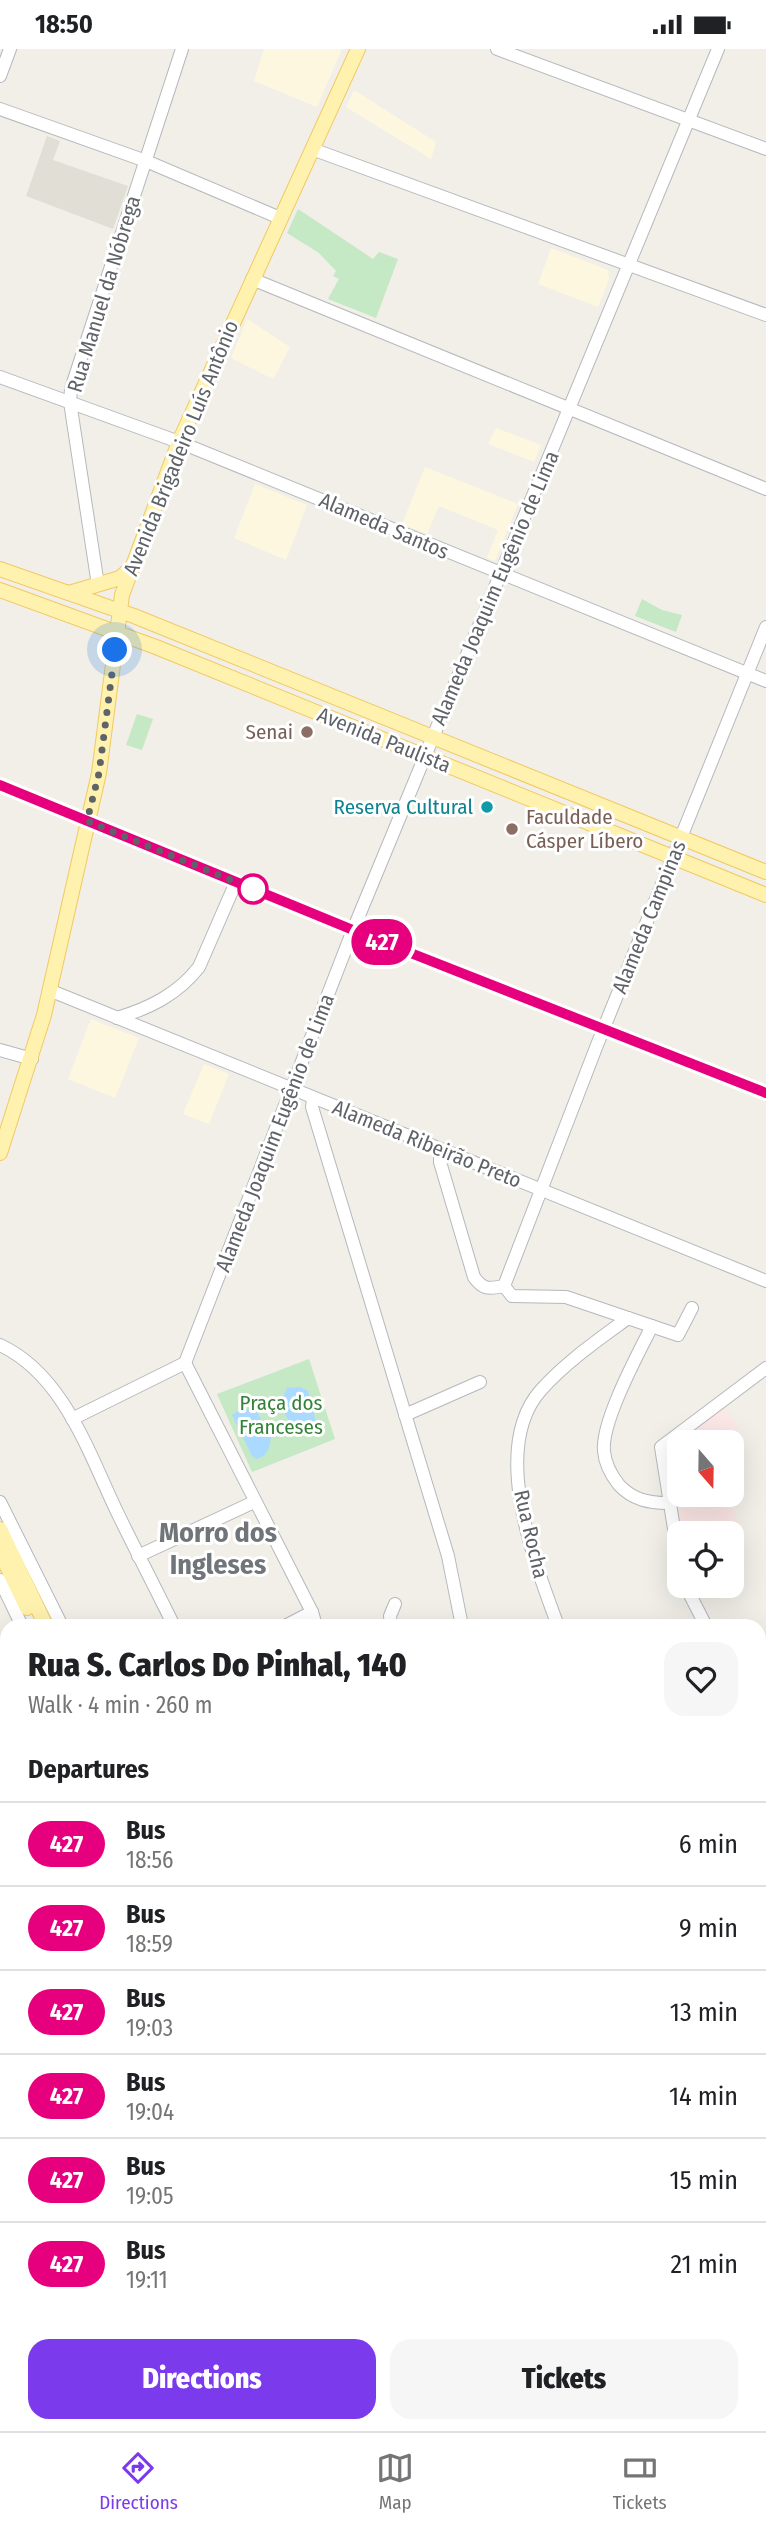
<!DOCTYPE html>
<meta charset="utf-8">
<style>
:root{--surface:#fff;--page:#f6f6f6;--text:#202124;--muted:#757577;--line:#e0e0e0;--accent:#7c3aed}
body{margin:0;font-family:"Fira Sans Condensed",sans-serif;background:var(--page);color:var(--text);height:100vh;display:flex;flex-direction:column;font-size:26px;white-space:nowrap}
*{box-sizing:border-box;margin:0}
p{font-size:23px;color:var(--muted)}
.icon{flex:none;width:38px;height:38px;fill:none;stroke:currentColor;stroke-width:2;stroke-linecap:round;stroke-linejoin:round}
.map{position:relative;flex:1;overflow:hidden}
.details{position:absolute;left:0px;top:1570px;width:766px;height:814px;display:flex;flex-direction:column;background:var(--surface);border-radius:21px 21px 0 0;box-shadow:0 7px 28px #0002}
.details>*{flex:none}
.badge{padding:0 14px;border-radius:23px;font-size:24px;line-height:46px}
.needle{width:46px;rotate:160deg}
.buttons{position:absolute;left:667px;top:1381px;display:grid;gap:14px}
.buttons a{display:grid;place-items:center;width:77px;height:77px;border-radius:14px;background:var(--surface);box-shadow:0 7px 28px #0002;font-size:35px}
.you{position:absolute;width:35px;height:35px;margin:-18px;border:5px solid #fff;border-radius:50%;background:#1a73e8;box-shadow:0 0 0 10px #1a73e833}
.map>.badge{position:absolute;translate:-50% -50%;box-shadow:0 0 0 4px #fff}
h2{padding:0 28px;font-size:26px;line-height:63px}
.round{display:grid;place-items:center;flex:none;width:74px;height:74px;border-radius:21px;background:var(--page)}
.head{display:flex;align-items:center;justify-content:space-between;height:119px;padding:0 28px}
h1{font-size:33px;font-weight:800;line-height:52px}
.primary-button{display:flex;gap:14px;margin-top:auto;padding:14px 28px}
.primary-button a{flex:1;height:80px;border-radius:21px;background:var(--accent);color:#fff;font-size:28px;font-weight:800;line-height:80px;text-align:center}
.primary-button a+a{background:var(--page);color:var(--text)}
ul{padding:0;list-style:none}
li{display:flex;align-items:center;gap:21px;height:84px;padding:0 28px;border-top:2px solid var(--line)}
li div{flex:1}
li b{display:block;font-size:26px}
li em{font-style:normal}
li .badge{min-width:77px;font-weight:700;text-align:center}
.status{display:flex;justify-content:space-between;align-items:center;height:49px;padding:0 35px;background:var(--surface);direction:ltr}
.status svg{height:19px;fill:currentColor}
.menu{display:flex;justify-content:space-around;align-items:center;height:98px;border-top:2px solid var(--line);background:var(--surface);font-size:19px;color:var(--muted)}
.menu a{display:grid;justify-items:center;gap:4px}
.menu .current{color:var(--accent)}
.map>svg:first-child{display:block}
.commercial{fill:#fef7e0}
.education{fill:#e1ded6}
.medical{fill:#fce8e6}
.green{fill:#c5e8c5}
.water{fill:#aadaff}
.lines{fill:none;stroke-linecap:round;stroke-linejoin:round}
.minor-casing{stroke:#b5b8bc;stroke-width:14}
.major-casing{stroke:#f2c960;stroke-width:16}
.minor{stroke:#fff;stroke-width:12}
.major{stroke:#fff2af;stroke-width:14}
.major-bridge-casing{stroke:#f2c960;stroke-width:16;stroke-linecap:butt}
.major-bridge{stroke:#fff2af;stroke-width:14}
.line-casing{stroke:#fff;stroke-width:16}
.line{stroke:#e6007e;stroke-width:10}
.walk{stroke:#5f6368;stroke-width:7;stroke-dasharray:0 12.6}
.education-dot{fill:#8d6e63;stroke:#fff;stroke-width:2.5}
.culture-dot{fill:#0f9aa8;stroke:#fff;stroke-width:2.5}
.stop-dot{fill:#fff;stroke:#e6007e;stroke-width:3.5}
.labels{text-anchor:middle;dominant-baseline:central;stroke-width:6;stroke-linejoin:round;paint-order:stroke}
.street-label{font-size:21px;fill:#5f6368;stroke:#fff}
.education-label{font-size:21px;fill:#785e54;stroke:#fff;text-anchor:end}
.culture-label{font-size:21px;fill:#0d838f;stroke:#fff;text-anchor:end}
.park-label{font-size:21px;fill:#348238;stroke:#fff}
.district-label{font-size:28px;font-weight:bold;fill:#70757a;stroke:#fff}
</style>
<div class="status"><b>18:50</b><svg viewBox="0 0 49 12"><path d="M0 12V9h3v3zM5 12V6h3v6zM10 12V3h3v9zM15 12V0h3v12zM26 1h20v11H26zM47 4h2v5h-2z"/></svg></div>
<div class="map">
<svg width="766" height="2382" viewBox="0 0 766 2382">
<rect width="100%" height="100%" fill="#f1efe8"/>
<g class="commercial">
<polygon points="264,0 342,0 317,58 254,32"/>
<polygon points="354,41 436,93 431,110 346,58"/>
<polygon points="551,199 608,221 609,230 598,258 538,235"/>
<polygon points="247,270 290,298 273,330 231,309"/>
<polygon points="496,379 541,396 534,413 488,395"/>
<polygon points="425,418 518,455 495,512 487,509 498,481 439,457 427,485 402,475"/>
<polygon points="255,435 307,456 286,511 234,489"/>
<polygon points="91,970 139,989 115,1049 68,1030"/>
<polygon points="204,1015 229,1025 209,1075 183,1065"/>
</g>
<polygon class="education" points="47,87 60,92 53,111 128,137 113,180 26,147"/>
<polygon class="medical" points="724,1357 739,1380 709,1389 710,1393 679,1393 679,1446 728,1446 739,1476 719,1484 680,1484 666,1400"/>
<g class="green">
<polygon points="298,160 373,210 379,203 398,210 376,269 328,250 339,230 333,227 336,222 319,204 287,184"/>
<polygon points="642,550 662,561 682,566 676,583 635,567"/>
<polygon points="137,665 153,670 142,701 126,696"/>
<polygon points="309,1310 335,1390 252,1423 217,1345"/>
</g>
<g class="water">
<polygon points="300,1338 308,1342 316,1373 304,1381 291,1377 280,1355 287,1339"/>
<path d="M244,1359L257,1363L271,1389C269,1400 268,1407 256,1410L252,1407L232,1366Z"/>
</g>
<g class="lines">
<defs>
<g id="minor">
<polyline points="497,0 766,100"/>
<polyline points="0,27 10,0"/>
<polyline points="0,60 146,112 280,169"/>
<polyline points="312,100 766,266"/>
<polyline points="252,230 766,440"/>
<polyline points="0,328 179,393 766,632"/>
<polyline points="98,536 70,353 71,340 182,0"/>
<polyline points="0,736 370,888 766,1044"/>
<polyline points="49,941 766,1232"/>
<path d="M117,969C150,959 178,945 199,918L236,833"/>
<polyline points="0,1001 32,1010"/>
<polyline points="313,1050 312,1058 448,1507 462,1577"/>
<path d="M440,1100V1113L474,1228C483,1241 489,1240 504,1237"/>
<polyline points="504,1237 597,996 766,578"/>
<polyline points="504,1237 512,1247 566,1248 678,1286 692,1259"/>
<path d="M652,1277C638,1305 601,1373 604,1402C605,1415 611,1426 619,1436C633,1451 649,1454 668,1454"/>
<path d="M0,1296C65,1326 90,1408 119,1467C137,1504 156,1540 174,1577"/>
<polyline points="185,1314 353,881 718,0"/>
<polyline points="185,1314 312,1563 316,1577"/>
<polyline points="405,1366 480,1333"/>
<polyline points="72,1370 185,1314"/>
<polyline points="0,1453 62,1577"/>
<polyline points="138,1507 254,1453"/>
<polyline points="679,1511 661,1398 766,1319"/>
<polyline points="0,1531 22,1577"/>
<polyline points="685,1536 706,1577"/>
<polyline points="285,1577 312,1563"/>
<polyline points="391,1577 390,1567 395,1555"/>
<path d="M558,1577C535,1514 489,1399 541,1341C566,1313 598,1291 628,1269"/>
<polyline points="760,1660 766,1671"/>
<polyline points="0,1756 7,1758"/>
<polyline points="0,1774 0,1793"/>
<polyline points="0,1820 7,1837"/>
<polyline points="0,1857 7,1854"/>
<polyline points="760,1902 766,1890"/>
<polyline points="760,2019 766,2033"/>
<polyline points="0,2118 7,2133"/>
<polyline points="760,2129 766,2137"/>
<polyline points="0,2204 7,2200"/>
<polyline points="760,2222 766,2219"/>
<polyline points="0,2372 5,2382"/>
<polyline points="123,2376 126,2382"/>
<polyline points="563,2376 566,2382"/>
<polyline points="709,2376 730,2381"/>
<polyline points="425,2382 436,2376"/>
<polyline points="623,2382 623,2376"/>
<polyline points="759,2382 766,2378"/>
</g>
<g id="major">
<polyline points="0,520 134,567 766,823"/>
<polyline points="0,541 156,598 766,846"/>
<polyline points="69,544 120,529 130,520"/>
<polyline points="0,1104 44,966 99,724 122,546 179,393 358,0"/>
<polyline points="0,1480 46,1577"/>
<polyline points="0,1503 27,1559"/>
<polyline points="7,1789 4,1811 7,1828"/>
<polyline points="760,2283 766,2271"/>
<polyline points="760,2306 766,2295"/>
<polyline points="760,2339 766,2324"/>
<polyline points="760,2369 766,2349"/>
<polyline points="263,2376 265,2382"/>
<polyline points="285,2376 288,2382"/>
<polyline points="721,2382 722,2376"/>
<polyline points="745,2382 746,2376"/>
</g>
</defs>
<use href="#minor" class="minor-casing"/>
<use href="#major" class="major-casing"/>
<use href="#minor" class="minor"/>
<use href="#major" class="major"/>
<defs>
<polyline id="major-bridge" points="734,2382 735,2376"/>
</defs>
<use href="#major-bridge" class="major-bridge-casing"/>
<use href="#major-bridge" class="major-bridge"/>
</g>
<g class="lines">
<defs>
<polyline id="line" points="0,736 370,888 766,1044"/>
</defs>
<use href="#line" class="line-casing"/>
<use href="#line" class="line"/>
<polyline class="walk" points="115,601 99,724 87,772 253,840"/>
</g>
<g class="education-dot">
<circle cx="307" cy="683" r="7"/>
<circle cx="512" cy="780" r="7"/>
</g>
<circle class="culture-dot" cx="487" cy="758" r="7"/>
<circle class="stop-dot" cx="253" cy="840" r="14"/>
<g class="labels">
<g class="street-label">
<text transform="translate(104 245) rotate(-73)">Rua Manuel da Nóbrega</text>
<text transform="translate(181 399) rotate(-68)">Avenida Brigadeiro Luís Antônio</text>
<text transform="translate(384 477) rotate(23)">Alameda Santos</text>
<text transform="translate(495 539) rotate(-67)">Alameda Joaquim Eugênio de Lima</text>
<text transform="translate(384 691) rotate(22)">Avenida Paulista</text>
<text transform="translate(649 868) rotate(-68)">Alameda Campinas</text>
<text transform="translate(275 1084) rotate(-69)">Alameda Joaquim Eugênio de Lima</text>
<text transform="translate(427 1095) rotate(22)">Alameda Ribeirão Preto</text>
<text transform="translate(531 1485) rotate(77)">Rua Rocha</text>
</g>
<g class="education-label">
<text x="293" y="683">Senai</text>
<text x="526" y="768" text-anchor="start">Faculdade<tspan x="526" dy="24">Cásper Líbero</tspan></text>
</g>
<g class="culture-label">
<text x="473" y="758">Reserva Cultural</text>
</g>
<g class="park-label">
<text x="281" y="1354">Praça dos<tspan x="281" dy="24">Franceses</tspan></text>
</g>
<g class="district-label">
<text x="218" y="1483">Morro dos<tspan x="218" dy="32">Ingleses</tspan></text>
</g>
</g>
</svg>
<div class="buttons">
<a><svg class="needle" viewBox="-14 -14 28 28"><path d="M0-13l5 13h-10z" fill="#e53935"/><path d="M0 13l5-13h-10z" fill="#757577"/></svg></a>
<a><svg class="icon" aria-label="locate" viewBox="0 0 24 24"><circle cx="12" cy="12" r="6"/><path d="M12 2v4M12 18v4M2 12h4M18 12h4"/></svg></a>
</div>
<div class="you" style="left:115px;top:601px"></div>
<b class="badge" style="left:382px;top:893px;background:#e6007e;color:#fff">427</b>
<section class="details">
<div class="head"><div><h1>Rua S. Carlos Do Pinhal, 140</h1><p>Walk · 4 min · 260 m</p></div><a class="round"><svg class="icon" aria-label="heart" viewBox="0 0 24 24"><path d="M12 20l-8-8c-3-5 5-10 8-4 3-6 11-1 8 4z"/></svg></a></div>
<h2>Departures</h2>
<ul>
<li><span class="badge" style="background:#e6007e;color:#fff">427</span><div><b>Bus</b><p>18:56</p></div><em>6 min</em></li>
<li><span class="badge" style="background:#e6007e;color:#fff">427</span><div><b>Bus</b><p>18:59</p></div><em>9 min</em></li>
<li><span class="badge" style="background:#e6007e;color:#fff">427</span><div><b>Bus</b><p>19:03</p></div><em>13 min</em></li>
<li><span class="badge" style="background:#e6007e;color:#fff">427</span><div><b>Bus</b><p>19:04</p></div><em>14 min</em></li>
<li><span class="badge" style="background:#e6007e;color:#fff">427</span><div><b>Bus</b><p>19:05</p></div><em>15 min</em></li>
<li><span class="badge" style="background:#e6007e;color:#fff">427</span><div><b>Bus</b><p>19:11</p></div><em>21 min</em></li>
</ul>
<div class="primary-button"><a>Directions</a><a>Tickets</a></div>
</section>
</div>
<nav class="menu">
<a class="current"><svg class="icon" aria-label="directions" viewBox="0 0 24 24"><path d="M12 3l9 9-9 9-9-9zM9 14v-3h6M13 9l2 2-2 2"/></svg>Directions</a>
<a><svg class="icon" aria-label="map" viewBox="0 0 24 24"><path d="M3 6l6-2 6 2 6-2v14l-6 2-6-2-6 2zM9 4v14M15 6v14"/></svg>Map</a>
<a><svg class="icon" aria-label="tickets" viewBox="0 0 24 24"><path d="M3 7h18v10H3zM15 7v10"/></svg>Tickets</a>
</nav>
